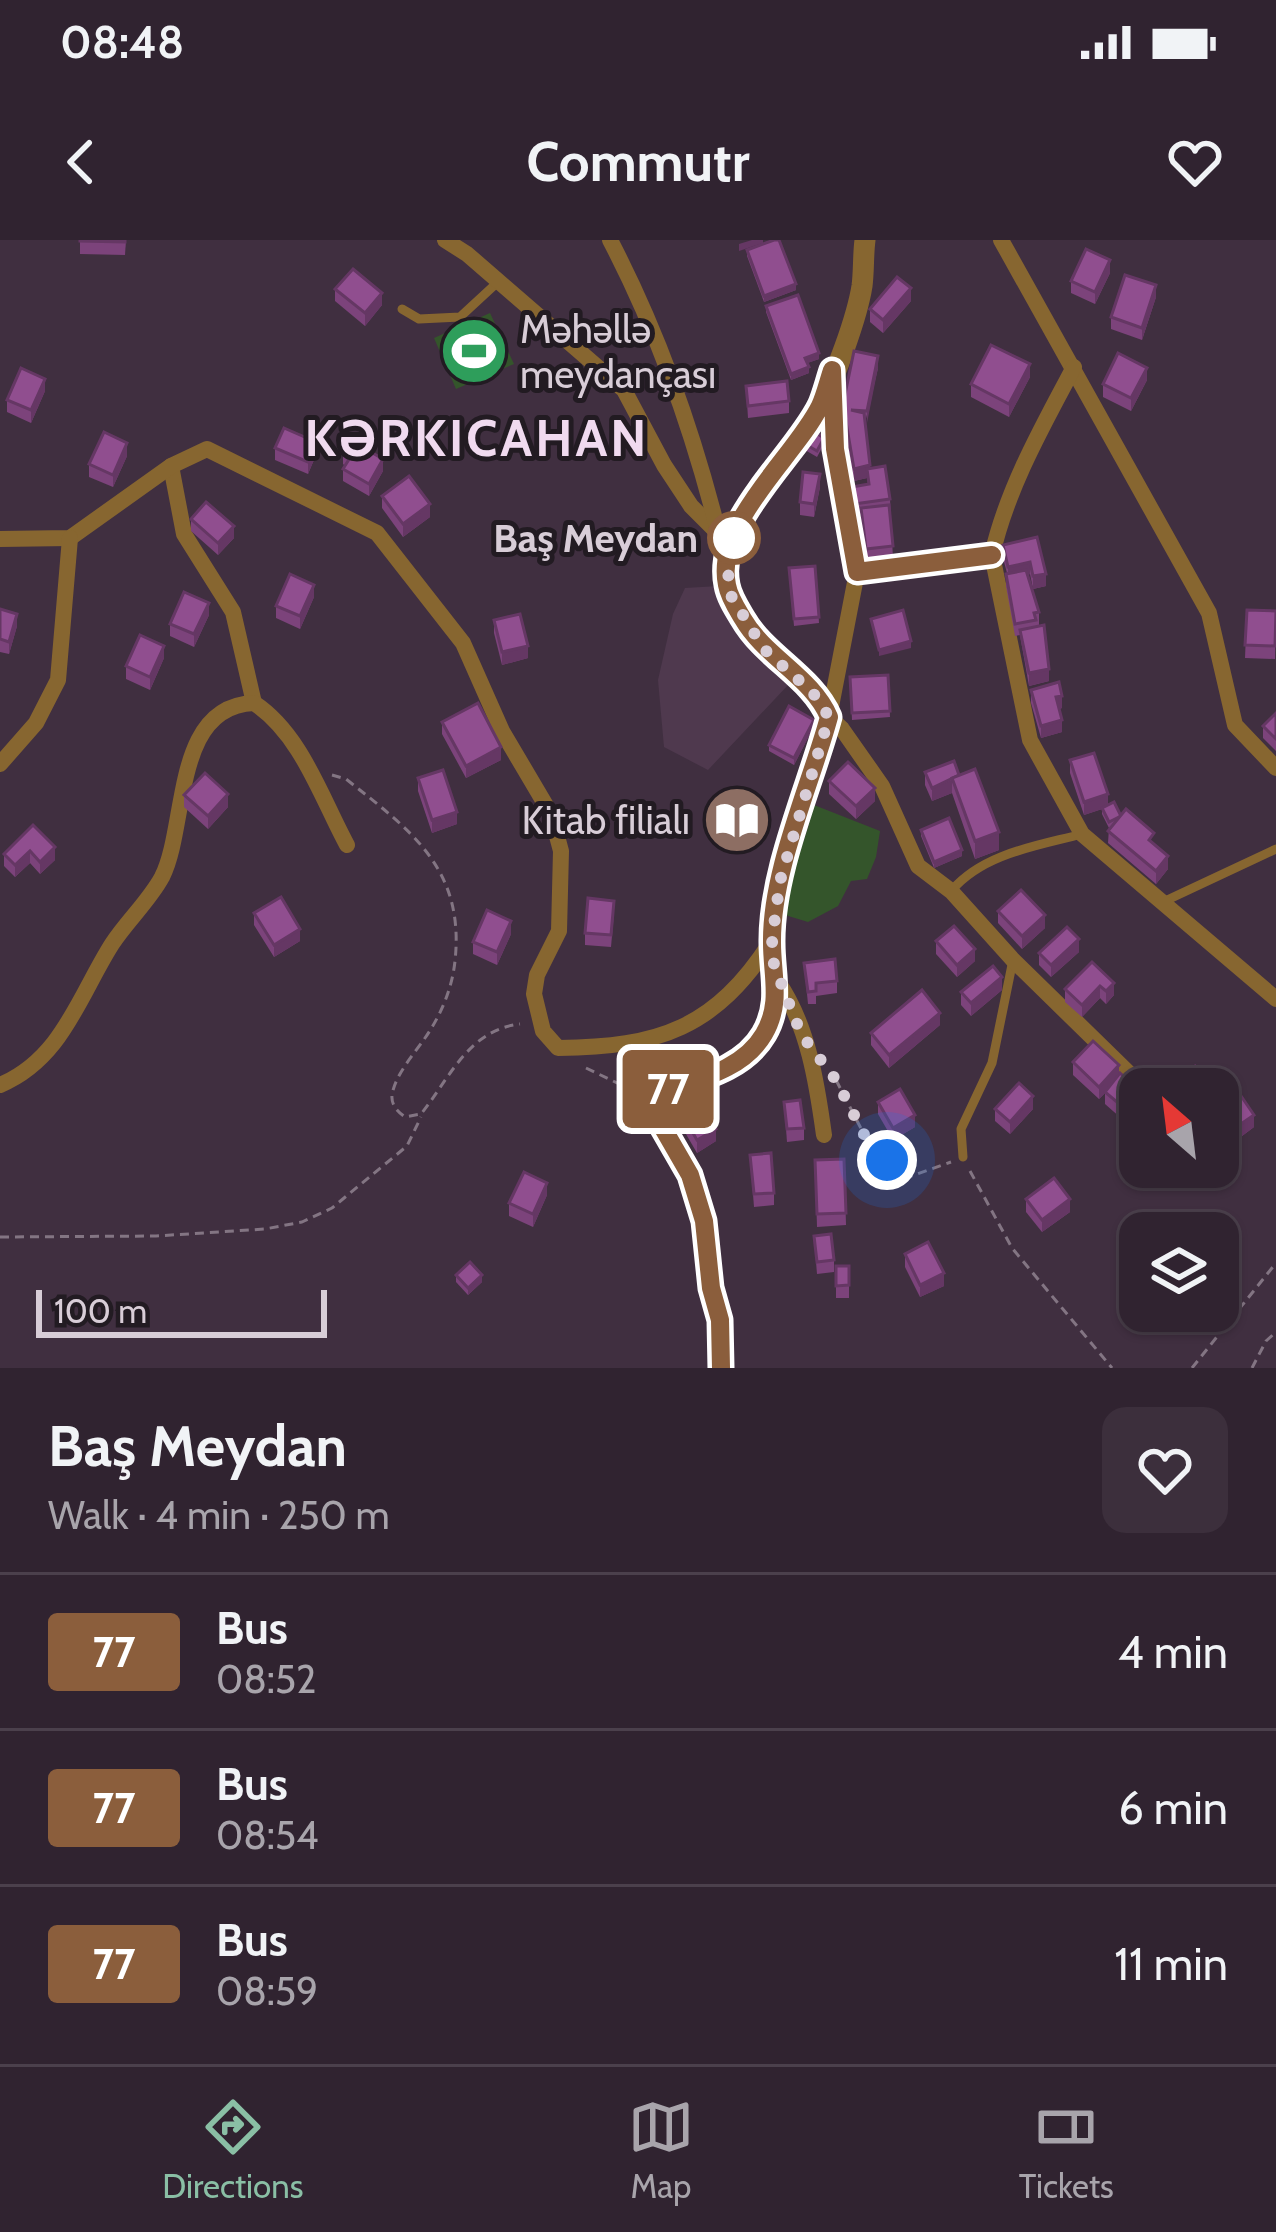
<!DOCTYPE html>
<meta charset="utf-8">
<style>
:root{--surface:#302330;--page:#3c2f3c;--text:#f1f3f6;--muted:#a8a4ab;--line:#4b404c;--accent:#8abfa5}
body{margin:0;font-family:Cabin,sans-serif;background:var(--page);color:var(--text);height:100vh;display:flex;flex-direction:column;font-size:45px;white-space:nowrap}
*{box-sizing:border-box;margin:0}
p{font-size:39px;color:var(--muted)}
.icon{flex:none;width:66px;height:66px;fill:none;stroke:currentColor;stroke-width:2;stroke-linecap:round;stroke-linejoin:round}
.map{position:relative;height:1128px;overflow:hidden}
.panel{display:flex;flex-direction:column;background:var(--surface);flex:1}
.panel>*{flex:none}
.badge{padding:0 24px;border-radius:9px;font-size:42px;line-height:78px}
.needle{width:78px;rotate:332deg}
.tools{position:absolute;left:1119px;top:828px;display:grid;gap:24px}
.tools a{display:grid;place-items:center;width:120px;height:120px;border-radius:24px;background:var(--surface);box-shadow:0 3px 9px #0004,0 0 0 3px var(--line);font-size:60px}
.scale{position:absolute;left:36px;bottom:30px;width:291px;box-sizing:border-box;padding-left:12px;border:6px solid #d8cdd7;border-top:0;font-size:33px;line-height:42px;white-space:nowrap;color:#d8cdd7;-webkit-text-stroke:9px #221b22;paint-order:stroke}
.you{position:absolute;width:60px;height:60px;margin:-30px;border:9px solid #fff;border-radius:50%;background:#1a73e8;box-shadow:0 0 0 18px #1a73e833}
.map>.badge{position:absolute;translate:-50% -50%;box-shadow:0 0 0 6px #fff}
.round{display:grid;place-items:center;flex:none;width:126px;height:126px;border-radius:24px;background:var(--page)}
.summary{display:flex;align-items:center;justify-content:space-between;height:204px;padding:0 48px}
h1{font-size:57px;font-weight:700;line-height:90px}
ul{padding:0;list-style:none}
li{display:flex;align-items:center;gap:36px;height:156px;padding:0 48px;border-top:3px solid var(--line)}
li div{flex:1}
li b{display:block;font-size:45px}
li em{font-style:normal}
li .badge{min-width:132px;font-weight:700;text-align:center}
.status{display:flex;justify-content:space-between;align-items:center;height:84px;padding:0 60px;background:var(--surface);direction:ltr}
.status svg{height:33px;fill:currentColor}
header{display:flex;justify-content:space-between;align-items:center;height:156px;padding:0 48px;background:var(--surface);font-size:54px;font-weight:700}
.menu{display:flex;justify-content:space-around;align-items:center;height:168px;border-top:3px solid var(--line);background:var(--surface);font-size:33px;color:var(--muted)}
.menu a{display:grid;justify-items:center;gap:6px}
.menu .current{color:var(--accent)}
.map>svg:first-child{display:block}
.built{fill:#4f394e}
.green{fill:#34552b}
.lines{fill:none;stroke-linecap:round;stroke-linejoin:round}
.path{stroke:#837583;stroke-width:3;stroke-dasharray:9 6;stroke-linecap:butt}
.service{stroke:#876630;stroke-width:9}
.minor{stroke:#876630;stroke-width:16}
.tertiary{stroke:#876630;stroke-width:21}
.wall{fill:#7c437b}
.shaded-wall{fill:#653764}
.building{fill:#904e8f;stroke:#653764;stroke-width:3}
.line-casing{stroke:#fff;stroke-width:27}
.line{stroke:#8b5e3c;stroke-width:18}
.walk{stroke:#d8cdd7;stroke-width:12;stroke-dasharray:0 21.6}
.stop-dot{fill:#fff;stroke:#8b5e3c;stroke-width:6}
.labels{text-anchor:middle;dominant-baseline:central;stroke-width:10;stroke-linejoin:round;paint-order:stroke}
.poi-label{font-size:39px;fill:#d8cdd7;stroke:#221b22;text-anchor:start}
.stop-label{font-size:39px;font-weight:bold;fill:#d8cdd7;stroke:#221b22;text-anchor:end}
.district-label{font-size:51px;font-weight:bold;letter-spacing:3px;fill:#f0daef;stroke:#221b22}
</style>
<div class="status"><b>08:48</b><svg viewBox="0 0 49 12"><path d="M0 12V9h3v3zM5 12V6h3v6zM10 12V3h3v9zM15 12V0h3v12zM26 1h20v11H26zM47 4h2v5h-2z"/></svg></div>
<header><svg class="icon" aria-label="back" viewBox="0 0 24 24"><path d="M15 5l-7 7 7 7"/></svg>Commutr<svg class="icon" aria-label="heart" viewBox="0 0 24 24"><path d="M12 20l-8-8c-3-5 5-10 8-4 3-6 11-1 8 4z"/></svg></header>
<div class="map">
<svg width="1276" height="1128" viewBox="0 0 1276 1128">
<rect width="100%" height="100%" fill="#402f40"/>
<polygon class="built" points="719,346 731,375 755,412 789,444 708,530 664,507 658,440 673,374 685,348"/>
<g class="green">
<polygon points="490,73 514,124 456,149 434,98"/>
<path d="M814,565L880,591L876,617L867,639L851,641L838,666L808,682L785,675C788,637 805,604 814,565Z"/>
</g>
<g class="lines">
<g class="path">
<path d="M332,535L346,539C410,590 465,628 455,721C452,749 441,775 425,798C414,814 395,835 392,855C391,865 397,871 405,877L421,874C450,838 468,790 520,784"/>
<polyline points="586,828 636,852"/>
<polyline points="836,840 868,902 906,938 951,922"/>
<polyline points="970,931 1012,1008 1112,1128"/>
<polyline points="0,997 156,996 265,989 302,982 332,968 407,906 421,877"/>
<polyline points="1192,1128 1276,1023"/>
<polyline points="1252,1128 1266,1101 1276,1092"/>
</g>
<g class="service">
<polyline points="402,69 419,79 460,77 499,41"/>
<polyline points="857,332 992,315"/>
<path d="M952,650C984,613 1037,606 1082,594"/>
<polyline points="1165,661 1276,609"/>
<polyline points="963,917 961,889 992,823 1013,720"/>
</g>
<g class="minor">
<polyline points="445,0 467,14 624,150 664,225 691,266 719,294"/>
<path d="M610,0C657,90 693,192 718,291"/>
<polyline points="1001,0 1209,373 1235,485 1276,528"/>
<path d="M1074,127C1042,187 1007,249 992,315L1030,500L1082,594L1276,759"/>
<polyline points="833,143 835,209 857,332 829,477 842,489 882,546 918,626 951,651 1013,720 1145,849"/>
<polyline points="171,226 184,294 233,372 254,463"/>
<path d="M0,299L70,298L171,226L207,209L377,293L463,403L502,491L551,574L561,611L559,691L537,735L534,754L543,791L558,808C659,807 715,789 772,700"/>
<polyline points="0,524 36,483 58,440 70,298"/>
<path d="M778,742C808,785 817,844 824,895"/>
<path d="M0,845C62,819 79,756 112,704C127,681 149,661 162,637C188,586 172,466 254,463C301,494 321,557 347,605"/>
<polyline points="1218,922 1222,926"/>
</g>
<path class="tertiary" d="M721,1128L720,1080L711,1048L704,981L690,935L656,876L655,859L661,852C698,839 743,830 764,793C782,763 772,736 772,703C771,635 811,545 829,477C808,429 749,411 728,350C708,291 795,214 820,166C835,137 857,78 862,46C864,31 863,15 865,0"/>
</g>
<g class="wall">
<polygon points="80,0 126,0 125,15 80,14"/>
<polygon points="747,10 796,50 764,62 747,16"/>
<polygon points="1110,33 1095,64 1071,53 1071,41"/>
<polygon points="335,49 382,65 365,86 335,61"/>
<polygon points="1156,57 1142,100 1111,89 1111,77"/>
<polygon points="911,61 883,93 870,82 870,69"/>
<polygon points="766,66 819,119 807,123 809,133 791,140 766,72"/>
<polygon points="878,128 865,183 870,228 890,259 893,319 866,322 861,275 854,276 852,247 868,244 867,238 854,241 843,177 843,164"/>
<polygon points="1030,137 1009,177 971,157 971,144"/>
<polygon points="1147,140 1131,171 1103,157 1103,144"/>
<polygon points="746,146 789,161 789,173 748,178"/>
<polygon points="45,151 31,183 7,172 7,160"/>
<polygon points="805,204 824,204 817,217 805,210"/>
<polygon points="275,208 316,215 308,234 275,220"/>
<polygon points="343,212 383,231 369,256 343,241 343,229 345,226 343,224"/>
<polygon points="127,216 113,247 89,237 89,224"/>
<polygon points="820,247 814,277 800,275 800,262"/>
<polygon points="382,256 430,277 403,297 382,268"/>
<polygon points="191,279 234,298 218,315 191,291"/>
<polygon points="1037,297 1046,346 1033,349 1030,334 1028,335 1039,372 1039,385 1036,387 1049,441 1029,446 1020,395 1015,396 1006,346 1007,333 1003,318 1003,305"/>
<polygon points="815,326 819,383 794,386 789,328"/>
<polygon points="314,357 300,389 276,378 276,366"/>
<polygon points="0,369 17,386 9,414 0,412"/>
<polygon points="1247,370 1276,371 1275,419 1245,418"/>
<polygon points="209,375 194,407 170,396 170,384"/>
<polygon points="494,380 528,418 502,425 494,393"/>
<polygon points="164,418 150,450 126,439 126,426"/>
<polygon points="888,435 890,477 852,480 850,437"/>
<polygon points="1031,450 1062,468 1059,469 1062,492 1041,498 1031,463"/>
<polygon points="1276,473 1276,511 1263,498 1263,486"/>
<polygon points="442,482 501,520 466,538 442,494"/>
<polygon points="814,486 794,525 769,511 769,505"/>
<polygon points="1070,520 1108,565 1154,604 1168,629 1156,644 1108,603 1109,588 1102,574 1102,569 1084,575 1070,533"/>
<polygon points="925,532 959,535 999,610 975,619 952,553 932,561 925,545"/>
<polygon points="418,538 457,584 432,593 418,551"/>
<polygon points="829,541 875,561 856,579 829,554"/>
<polygon points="184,555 228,567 208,589 184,567"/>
<polygon points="33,585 55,620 40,634 30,623 15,637 4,626 4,614"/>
<polygon points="921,590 962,616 934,628 921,596"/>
<polygon points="998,671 1045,688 1022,709 998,683"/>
<polygon points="254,673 300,701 274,717 254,685"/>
<polygon points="614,673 611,707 585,705 585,693"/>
<polygon points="511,694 497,725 473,714 473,702"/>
<polygon points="936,701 975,721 957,737 936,714"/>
<polygon points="1079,712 1051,737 1039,725 1039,713"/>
<polygon points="1092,722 1114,755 1106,764 1100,758 1082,777 1065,762 1065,749"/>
<polygon points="804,723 837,741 837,753 816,756 816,764 808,764"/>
<polygon points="1002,750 971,776 961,765 961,752"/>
<polygon points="940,785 889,828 871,805 871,793"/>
<polygon points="1073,822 1119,835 1140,851 1140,896 1135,891 1135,880 1130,886 1105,864 1105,853 1099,859 1073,835"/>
<polygon points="672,857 716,901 697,913 672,870"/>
<polygon points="784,862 804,888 804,900 787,902"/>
<polygon points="878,862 915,887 893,900 878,874"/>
<polygon points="1222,865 1254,887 1238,899 1222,877"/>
<polygon points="995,869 1033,869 1010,894 995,881"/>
<polygon points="750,915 774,953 774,965 754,967"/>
<polygon points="844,919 846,985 817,987 815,920"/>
<polygon points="1168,927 1212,927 1212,931 1205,939 1198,934 1189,944"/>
<polygon points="547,955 533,987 509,976 509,963"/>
<polygon points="1026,959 1070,972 1042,992 1026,972"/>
<polygon points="814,996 834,1020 834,1032 817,1034"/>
<polygon points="905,1014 944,1046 920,1057 905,1027"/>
<rect x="836" y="1026" width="13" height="32"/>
<polygon points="456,1035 482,1042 468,1055 456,1042"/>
</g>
<g class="shaded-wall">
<polygon points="752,0 763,0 763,3 739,11 739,4"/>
<polygon points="1110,20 1110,33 1095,64 1095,52"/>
<polygon points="796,44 796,50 764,62 764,56"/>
<polygon points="1156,45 1156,57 1142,100 1142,88"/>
<polygon points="911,48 911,61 883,93 883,80"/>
<polygon points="382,53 382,65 365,86 365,73"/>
<polygon points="819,113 819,119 805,124 805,118"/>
<polygon points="878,116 878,128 867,183 867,171"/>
<polygon points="1030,124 1030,137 1009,177 1009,164"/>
<polygon points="809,127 809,133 791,140 791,134"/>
<polygon points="1147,128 1147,140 1131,171 1131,158"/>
<polygon points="45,139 45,151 31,183 31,170"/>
<polygon points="316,202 316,215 308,234 308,222"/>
<polygon points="127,203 127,216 113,247 113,235"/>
<polygon points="383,219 383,231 369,256 369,244"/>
<polygon points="870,225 870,237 867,229 867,238 854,241 854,229"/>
<polygon points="820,234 820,247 814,277 814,264"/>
<polygon points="430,264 430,277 403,297 403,284"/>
<polygon points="234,286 234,298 218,315 218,303"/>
<polygon points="1030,322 1030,334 1008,339 1008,327"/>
<polygon points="1046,334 1046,346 1033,349 1033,336"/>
<polygon points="314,345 314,357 300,389 300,376"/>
<polygon points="209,363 209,375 194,407 194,394"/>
<polygon points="17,374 17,386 9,414 9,402"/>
<polygon points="911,401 911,408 879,416 879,410"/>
<polygon points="164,406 164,418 150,450 150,437"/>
<polygon points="528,406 528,418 502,425 502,412"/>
<polygon points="1049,429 1049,441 1029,446 1029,433"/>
<polygon points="1062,456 1062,468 1056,470 1056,457"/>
<polygon points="814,480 814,486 794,525 794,518"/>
<polygon points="1062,480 1062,492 1041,498 1041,486"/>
<polygon points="501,507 501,520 466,538 466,526"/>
<polygon points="952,540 952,553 932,561 932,548"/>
<polygon points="875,548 875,561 856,579 856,566"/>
<polygon points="228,554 228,567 208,589 208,576"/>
<polygon points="1108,554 1108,567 1084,575 1084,562"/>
<polygon points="457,572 457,584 432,593 432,580"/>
<polygon points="999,592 999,610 975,619 975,601"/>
<polygon points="55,607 55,620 40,634 40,622"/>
<polygon points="962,610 962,616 934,628 934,622"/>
<polygon points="30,611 30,623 15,637 15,625"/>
<polygon points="1168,616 1168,629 1156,644 1156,631"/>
<polygon points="1045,675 1045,688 1022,709 1022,696"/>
<polygon points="511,681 511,694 497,725 497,712"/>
<polygon points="300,689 300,701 274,717 274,705"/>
<polygon points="1079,699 1079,712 1051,737 1051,725"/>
<polygon points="975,709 975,721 957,737 957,725"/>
<polygon points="1002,737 1002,750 971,776 971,763"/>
<polygon points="1114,743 1114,755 1106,764 1106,751"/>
<polygon points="1100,746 1100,758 1082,777 1082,765"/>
<polygon points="940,773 940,785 889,828 889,815"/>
<polygon points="1119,825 1119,838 1099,859 1099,847"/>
<polygon points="1033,856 1033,869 1010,894 1010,882"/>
<polygon points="1140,861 1140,874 1130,886 1130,873"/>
<polygon points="915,875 915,887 893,900 893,888"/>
<polygon points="1254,875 1254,887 1238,899 1238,886"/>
<polygon points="716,889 716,901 697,913 697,900"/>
<polygon points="1193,927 1198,927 1198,934 1189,944 1189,932"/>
<polygon points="1205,927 1212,927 1212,931 1205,939"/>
<polygon points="547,943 547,955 533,987 533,974"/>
<polygon points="1070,959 1070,972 1042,992 1042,980"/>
<polygon points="944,1033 944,1046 920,1057 920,1045"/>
<polygon points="482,1035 482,1042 468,1055 468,1048"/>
</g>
<g class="building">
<polygon points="80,0 125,0 125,2 80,1"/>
<polygon points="774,0 779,0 796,44 764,56 747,10"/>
<polygon points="1086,9 1110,20 1095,52 1071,41"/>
<polygon points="353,29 382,53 365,73 335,49"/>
<polygon points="1125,35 1156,45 1142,88 1111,77"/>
<polygon points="897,37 911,48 883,80 870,69"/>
<polygon points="798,55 819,113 805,118 809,127 791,134 766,66"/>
<polygon points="991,105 1030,124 1009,164 971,144"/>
<polygon points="854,111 878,116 867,171 851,170 864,173 870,225 854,229 843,164"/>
<polygon points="1118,113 1147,128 1131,158 1103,144"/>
<polygon points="21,128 45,139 31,170 7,160"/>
<polygon points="787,141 789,161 748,166 746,146"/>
<polygon points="284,188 316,202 308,222 275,208"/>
<polygon points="813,191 824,198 817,211 805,204"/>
<polygon points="104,192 127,203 113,235 89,224"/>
<polygon points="350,200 383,219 369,244 343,229 351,216 343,212"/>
<polygon points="885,226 890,259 854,264 852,247 869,244 867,229"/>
<polygon points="803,232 820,234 814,264 800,262"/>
<polygon points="409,236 430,264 403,284 382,256"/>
<polygon points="206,262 234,286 218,303 191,279"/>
<polygon points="889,265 893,306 866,309 861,268"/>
<polygon points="1037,297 1046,334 1033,336 1030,322 1008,327 1003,305"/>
<polygon points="815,326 819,377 794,379 789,328"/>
<polygon points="1026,330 1039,372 1034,373 1036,380 1015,384 1006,334"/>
<polygon points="290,334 314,345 300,376 276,366"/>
<polygon points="184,352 209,363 194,394 170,384"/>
<polygon points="0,369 17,374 9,402 0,399"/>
<polygon points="903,370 911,401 879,410 871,379"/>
<polygon points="1247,370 1276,371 1275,406 1245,405"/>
<polygon points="520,374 528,406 502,412 494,380"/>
<polygon points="1044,385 1049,429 1029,433 1020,390"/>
<polygon points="140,395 164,406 150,437 126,426"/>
<polygon points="888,435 890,471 852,473 850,437"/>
<polygon points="1059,442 1062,456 1056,457 1062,480 1041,486 1031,450"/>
<polygon points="478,463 501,507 466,526 442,482"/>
<polygon points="789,466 814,480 794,518 769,505"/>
<polygon points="1276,473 1276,499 1263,486"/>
<polygon points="1094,513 1108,554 1084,562 1070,520"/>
<polygon points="954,521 959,535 932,548 925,532"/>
<polygon points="848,522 875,548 856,566 829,541"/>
<polygon points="975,529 999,592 975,601 952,538"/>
<polygon points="443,530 457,572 432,580 418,538"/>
<polygon points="205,533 228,554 208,576 184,555"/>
<polygon points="1114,562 1121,576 1109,582 1102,568"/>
<polygon points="1126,569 1154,593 1149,600 1168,616 1156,631 1108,591"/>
<polygon points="949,578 962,610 934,622 921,590"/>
<polygon points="33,585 55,607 40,622 30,611 15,625 4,614"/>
<polygon points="1021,650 1045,675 1022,696 998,671"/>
<polygon points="281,657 300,689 274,705 254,673"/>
<polygon points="588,658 614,661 611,695 585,693"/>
<polygon points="487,670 511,681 497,712 473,702"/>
<polygon points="954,686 975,709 957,725 936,701"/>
<polygon points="1067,687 1079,699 1051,725 1039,713"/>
<polygon points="835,719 837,741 816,743 816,751 808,752 804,723"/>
<polygon points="1092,722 1114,743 1106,751 1100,746 1082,765 1065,749"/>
<polygon points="993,726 1002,737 971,763 961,752"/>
<polygon points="922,750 940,773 889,815 871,793"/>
<polygon points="1093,801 1119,825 1099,847 1073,822"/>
<polygon points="1195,826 1209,849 1178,849 1172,840"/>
<polygon points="1120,833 1140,851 1140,861 1130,873 1105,852"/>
<polygon points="1019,843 1033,856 1010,882 995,869"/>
<polygon points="691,846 716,889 697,900 672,857"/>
<polygon points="900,849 915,875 893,888 878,862"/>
<polygon points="1239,853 1254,875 1238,886 1222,865"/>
<polygon points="800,860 804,888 787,889 784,862"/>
<polygon points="771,913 774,953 754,954 750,915"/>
<polygon points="844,919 846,973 817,974 815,920"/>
<polygon points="524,932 547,943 533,974 509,963"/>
<polygon points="1054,938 1070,959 1042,980 1026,959"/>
<polygon points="831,994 834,1020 817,1022 814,996"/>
<polygon points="928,1002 944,1033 920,1045 905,1014"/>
<polygon points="470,1022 482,1035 468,1048 456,1035"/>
<polygon points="836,1026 849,1026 849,1045 836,1046"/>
</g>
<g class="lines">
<defs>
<path id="line" d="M721,1128L720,1080L711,1048L704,981L690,935L656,876L655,859L661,852C698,839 743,830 764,794C782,763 772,736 772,703C771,631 810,547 829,477C812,437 765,417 743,379C737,369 729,357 727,345C714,282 795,217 820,166C825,155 828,142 832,130L835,209L857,332L992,315"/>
</defs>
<use href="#line" class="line-casing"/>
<use href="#line" class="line"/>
<polyline class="walk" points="734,298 739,286 727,319 730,354 764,409 813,453 829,477 780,641 772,700 774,725 801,794 836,840 868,902 887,920"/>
</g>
<defs>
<symbol id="stadium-disc" viewBox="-11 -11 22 22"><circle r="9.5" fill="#2e9e5b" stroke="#221b22"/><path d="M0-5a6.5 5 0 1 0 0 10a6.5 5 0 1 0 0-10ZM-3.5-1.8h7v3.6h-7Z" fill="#fff"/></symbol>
<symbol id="library-disc" viewBox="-11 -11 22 22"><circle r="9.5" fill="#8d6e63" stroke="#221b22"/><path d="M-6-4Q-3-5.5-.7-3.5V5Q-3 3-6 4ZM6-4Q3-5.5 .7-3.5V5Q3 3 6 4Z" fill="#fff"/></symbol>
</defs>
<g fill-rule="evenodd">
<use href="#stadium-disc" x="436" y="73" width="76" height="76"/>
<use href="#library-disc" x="699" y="542" width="76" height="76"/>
</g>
<circle class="stop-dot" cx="734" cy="298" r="24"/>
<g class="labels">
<g class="poi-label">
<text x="520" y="89">Məhəllə<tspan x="520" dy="45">meydançası</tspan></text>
<text x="690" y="580" text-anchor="end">Kitab filialı</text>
</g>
<g class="stop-label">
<text x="698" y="298">Baş Meydan</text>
</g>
<g class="district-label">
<text x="477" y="198">KƏRKICAHAN</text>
</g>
</g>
</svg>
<div class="tools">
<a><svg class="needle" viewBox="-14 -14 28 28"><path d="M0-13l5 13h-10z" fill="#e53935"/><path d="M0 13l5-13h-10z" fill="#a8a4ab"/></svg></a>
<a><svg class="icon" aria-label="layers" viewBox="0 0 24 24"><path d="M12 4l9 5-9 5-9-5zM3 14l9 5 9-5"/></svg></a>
</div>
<div class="scale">100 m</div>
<div class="you" style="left:887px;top:920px"></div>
<b class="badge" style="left:668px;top:849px;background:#8b5e3c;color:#fff">77</b>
</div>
<section class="panel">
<div class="summary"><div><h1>Baş Meydan</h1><p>Walk · 4 min · 250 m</p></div><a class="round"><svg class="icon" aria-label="heart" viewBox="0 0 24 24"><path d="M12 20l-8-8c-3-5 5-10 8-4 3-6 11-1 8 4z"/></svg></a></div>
<ul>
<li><span class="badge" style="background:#8b5e3c;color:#fff">77</span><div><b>Bus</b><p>08:52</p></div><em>4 min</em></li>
<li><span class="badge" style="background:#8b5e3c;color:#fff">77</span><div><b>Bus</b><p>08:54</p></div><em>6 min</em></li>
<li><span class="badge" style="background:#8b5e3c;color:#fff">77</span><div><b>Bus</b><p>08:59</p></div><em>11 min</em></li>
</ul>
</section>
<nav class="menu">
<a class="current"><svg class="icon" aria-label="directions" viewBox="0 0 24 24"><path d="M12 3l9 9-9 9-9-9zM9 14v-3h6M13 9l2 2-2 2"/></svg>Directions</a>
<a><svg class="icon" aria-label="map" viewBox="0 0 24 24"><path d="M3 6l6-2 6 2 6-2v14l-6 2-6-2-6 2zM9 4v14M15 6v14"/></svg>Map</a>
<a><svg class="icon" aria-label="tickets" viewBox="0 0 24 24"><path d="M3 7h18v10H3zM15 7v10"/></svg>Tickets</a>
</nav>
